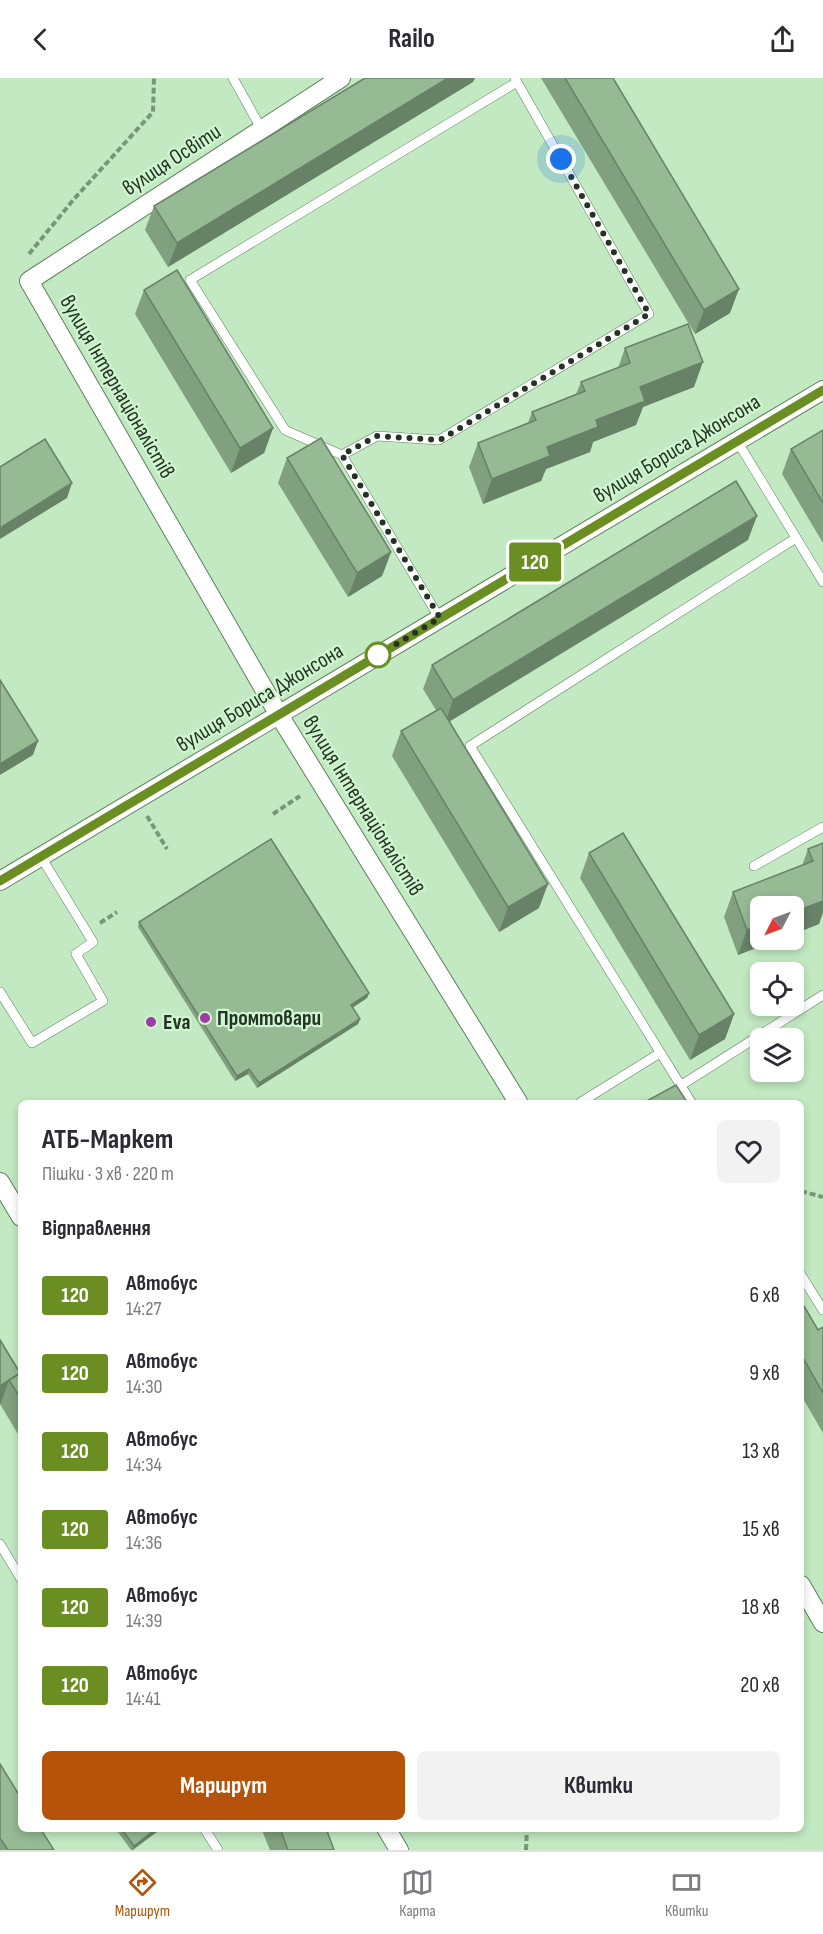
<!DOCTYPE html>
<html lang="uk">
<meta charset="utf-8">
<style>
:root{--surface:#fff;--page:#f2f2f3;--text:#2b2b33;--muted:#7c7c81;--line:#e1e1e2;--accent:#b45309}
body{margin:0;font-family:"Sofia Sans Condensed",sans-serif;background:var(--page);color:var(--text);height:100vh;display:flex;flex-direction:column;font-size:22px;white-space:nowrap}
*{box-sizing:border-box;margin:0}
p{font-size:20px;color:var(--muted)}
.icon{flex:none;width:33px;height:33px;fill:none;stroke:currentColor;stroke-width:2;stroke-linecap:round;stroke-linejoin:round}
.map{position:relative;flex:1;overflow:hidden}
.drawer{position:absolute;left:18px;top:1022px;width:786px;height:732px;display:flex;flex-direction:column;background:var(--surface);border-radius:9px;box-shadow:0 3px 9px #0003}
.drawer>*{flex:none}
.badge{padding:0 12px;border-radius:4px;font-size:21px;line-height:39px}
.needle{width:39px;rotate:228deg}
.controls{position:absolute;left:750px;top:818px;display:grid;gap:12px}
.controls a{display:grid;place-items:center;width:54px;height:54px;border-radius:9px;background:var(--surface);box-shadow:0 3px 9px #0003;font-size:30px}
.you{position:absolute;width:30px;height:30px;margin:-15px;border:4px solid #fff;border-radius:50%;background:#1a73e8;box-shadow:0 0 0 9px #1a73e833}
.map>.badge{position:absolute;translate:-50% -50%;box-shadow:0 0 0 3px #fff}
h2{padding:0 24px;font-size:22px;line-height:54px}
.round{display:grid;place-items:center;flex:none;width:63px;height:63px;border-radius:9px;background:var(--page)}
.overview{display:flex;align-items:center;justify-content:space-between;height:102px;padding:0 24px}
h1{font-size:28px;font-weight:700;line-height:45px}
.button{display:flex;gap:12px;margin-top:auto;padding:12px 24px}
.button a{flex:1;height:69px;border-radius:9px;background:var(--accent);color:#fff;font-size:24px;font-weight:700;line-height:69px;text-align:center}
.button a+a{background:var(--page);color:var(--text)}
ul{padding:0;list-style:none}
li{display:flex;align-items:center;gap:18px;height:78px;padding:0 24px}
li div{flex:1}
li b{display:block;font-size:22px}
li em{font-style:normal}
li .badge{min-width:66px;font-weight:700;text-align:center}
header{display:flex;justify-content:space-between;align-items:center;height:78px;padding:0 24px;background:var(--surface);font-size:27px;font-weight:700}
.tabs{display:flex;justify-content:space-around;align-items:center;height:84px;border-top:2px solid var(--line);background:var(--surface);font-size:16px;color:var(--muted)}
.tabs a{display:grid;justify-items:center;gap:3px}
.tabs .on{color:var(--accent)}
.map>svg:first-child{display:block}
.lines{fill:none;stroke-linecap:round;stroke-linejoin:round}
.service-casing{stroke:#5e815d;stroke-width:10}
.minor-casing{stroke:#5e815d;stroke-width:20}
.path{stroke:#7a967a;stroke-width:4;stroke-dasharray:6 3;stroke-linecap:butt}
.service{stroke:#fff;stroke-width:9}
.minor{stroke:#fff;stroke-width:18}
.wall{fill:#80a07f}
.shaded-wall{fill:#688268}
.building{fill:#95ba94;stroke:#688268;stroke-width:1.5}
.line-casing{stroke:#fff;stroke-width:14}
.line{stroke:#6b8e23;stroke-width:9}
.walk{stroke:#243324;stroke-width:6;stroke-dasharray:0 10.8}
.stop-dot{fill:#fff;stroke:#6b8e23;stroke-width:3}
.poi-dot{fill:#9c3ca4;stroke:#cff6ce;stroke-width:2}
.labels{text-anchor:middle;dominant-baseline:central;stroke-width:4.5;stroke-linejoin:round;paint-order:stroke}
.street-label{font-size:22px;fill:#243324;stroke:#cff6ce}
.poi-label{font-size:22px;font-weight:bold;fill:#243324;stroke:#cff6ce;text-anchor:start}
</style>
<header><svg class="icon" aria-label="back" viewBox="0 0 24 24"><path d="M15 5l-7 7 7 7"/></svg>Railo<svg class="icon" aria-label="share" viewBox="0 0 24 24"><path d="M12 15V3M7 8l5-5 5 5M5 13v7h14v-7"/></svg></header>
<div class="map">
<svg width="823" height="1772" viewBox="0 0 823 1772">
<rect width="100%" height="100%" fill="#c2e9c2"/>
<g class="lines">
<defs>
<g id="service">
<polyline points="233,0 262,52"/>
<polyline points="515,0 517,4 649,236 439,362 377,358 342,377 285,352 190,202 517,4"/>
<polyline points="737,363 823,504"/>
<polyline points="342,377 440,541"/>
<polyline points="754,788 823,749"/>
<polyline points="0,914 32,965 103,923 76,876 93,864 41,779"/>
<polyline points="680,1008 823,917"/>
<polyline points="581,1024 660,975"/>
<polyline points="691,1024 470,668 796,460"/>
<polyline points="801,1197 823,1232"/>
<polyline points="0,1466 21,1501"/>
<polyline points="204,1750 218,1772"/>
</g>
<g id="minor">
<polyline points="341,0 29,203 279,637 518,1024"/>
<polyline points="0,803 823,312"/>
<polyline points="0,1104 21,1139"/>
<polyline points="801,1507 823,1545"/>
<polyline points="386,1750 399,1772"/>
</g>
</defs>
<use href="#service" class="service-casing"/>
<use href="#minor" class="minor-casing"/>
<g class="path">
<polyline points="29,176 74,121 153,34 154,0"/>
<polyline points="273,736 300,718"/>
<polyline points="147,738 167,771"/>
<polyline points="100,845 117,834"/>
<polyline points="801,1113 823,1119"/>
<polyline points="526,1772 527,1750"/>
</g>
<use href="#service" class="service"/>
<use href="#minor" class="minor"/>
</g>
<g class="wall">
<polygon points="541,0 613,0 730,235 695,256"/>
<polygon points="473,4 168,189 145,152 154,128"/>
<polygon points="144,212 273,350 264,375 231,395 135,236"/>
<polygon points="625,270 694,309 643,329 636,347 593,364 590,374 546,391 541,403 483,426 469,389 478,365 528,345 532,334 576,316 581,304 618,290"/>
<polygon points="823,352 823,465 782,396 791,371"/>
<polygon points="287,380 391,474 382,498 348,519 278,405"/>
<polygon points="748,462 449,644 539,830 499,854 392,678 401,653 436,632 423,611 432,587"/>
<polygon points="823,765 823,834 819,846 794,856 794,828 760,861 779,861 738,877 724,839 733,814 802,788 808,771"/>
<polygon points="589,775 734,936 725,961 690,982 580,800"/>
<polygon points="139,844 369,915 367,920 352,930 360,941 358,946 257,1010 248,996 235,1003 138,849"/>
<polygon points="801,1223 818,1252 823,1249 823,1355 801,1317"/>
<polygon points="0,1261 21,1295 21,1361 0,1326"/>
<polygon points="0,1686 54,1772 0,1772"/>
<polygon points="119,1750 162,1750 133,1772 131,1772 118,1754"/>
<polygon points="261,1750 326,1750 334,1772 270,1772"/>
</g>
<g class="shaded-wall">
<polygon points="448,0 475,0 473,4 168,189 177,165"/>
<polygon points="739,211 730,235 695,256 704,232"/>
<polygon points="703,284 694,309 643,329 636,347 593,364 590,374 546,391 541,403 483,426 492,401 596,342 640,309"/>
<polygon points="273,350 264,375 231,395 240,370"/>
<polygon points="72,405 67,420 0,461 0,450"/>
<polygon points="757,438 748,462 445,646 453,622"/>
<polygon points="391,474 382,498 348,519 357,495"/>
<polygon points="38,663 33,677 0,697 0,686"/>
<polygon points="548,806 539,830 499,854 508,829"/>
<polygon points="823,807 823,834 819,846 794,856 794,834"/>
<polygon points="760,847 760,861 779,861 738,877 747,852"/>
<polygon points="369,915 367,920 349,932 351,927"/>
<polygon points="734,936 725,961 690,982 699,957"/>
<polygon points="360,941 358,946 257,1010 259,1005"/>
<polygon points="249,991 248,996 235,1003 237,998"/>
<polygon points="9,1302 1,1325 0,1326 0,1308"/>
<polygon points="157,1750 162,1750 132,1772 134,1768"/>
</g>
<g class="building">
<polygon points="365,0 448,0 177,165 154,128"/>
<polygon points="565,0 613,0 739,211 704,232"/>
<polygon points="177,192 273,350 240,370 144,212"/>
<polygon points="688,246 703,284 640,309 645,323 596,342 598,349 547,369 550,378 492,401 478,365 536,342 532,334 585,313 581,304 630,285 625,270"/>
<polygon points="823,352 823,425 791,371"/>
<polygon points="321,360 391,474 357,495 287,380"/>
<polygon points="45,361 72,405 0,450 0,389"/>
<polygon points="736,403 757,438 453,622 432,587"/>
<polygon points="0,602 38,663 0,686"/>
<polygon points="441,630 548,806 508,829 401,653"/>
<polygon points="623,755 734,936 699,957 589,775"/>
<polygon points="271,761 369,915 351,927 360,941 259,1005 249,991 237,998 139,844"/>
<polygon points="823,765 823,823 794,834 794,828 760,828 760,847 747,852 733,814 813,783 808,771"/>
<polygon points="676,1007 687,1024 645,1024"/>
<polygon points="801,1223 818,1252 823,1249 823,1315 801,1276"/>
<polygon points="0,1262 20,1295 0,1308"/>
<polygon points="21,1295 21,1321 9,1302"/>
<polygon points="0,1686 21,1720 21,1750 40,1750 54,1772 8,1772 0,1760"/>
<polygon points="121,1750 157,1750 134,1768"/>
<polygon points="280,1750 326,1750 334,1772 288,1772"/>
</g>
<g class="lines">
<defs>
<polyline id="line" points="0,803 823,312"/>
</defs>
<use href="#line" class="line-casing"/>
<use href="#line" class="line"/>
<polyline class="walk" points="378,577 440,540 342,377 377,358 440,362 649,236 561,81"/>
</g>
<circle class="stop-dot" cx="378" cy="577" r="12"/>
<g class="poi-dot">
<circle cx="205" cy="940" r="6"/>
<circle cx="151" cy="944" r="6"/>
</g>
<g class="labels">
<g class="street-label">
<text transform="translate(172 82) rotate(-33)">вулиця Освіти</text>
<text transform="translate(117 309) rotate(60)">вулиця Інтернаціоналістів</text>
<text transform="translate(677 371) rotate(-31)">вулиця Бориса Джонсона</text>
<text transform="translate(260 620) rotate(-31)">вулиця Бориса Джонсона</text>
<text transform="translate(363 728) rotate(58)">вулиця Інтернаціоналістів</text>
</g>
<g class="poi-label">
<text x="217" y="940">Промтовари</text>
<text x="163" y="944">Eva</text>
</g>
</g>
</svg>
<div class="controls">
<a><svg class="needle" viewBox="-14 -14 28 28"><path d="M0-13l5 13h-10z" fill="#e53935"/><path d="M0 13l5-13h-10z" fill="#7c7c81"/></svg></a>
<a><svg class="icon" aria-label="locate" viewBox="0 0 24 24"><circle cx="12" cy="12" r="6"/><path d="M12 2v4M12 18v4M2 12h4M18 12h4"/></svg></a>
<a><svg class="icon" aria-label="layers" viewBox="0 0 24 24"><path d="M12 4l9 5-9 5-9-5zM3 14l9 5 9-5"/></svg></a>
</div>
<div class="you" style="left:561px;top:81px"></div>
<b class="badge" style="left:535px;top:484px;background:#6b8e23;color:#fff">120</b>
<section class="drawer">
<div class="overview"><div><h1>АТБ-Маркет</h1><p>Пішки · 3 хв · 220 m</p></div><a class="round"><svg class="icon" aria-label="heart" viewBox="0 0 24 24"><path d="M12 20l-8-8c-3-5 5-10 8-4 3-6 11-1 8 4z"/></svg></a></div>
<h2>Відправлення</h2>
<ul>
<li><span class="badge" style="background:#6b8e23;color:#fff">120</span><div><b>Автобус</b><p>14:27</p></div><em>6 хв</em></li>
<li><span class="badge" style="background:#6b8e23;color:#fff">120</span><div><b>Автобус</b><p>14:30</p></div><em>9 хв</em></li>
<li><span class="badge" style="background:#6b8e23;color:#fff">120</span><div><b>Автобус</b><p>14:34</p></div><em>13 хв</em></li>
<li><span class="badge" style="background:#6b8e23;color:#fff">120</span><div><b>Автобус</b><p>14:36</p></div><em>15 хв</em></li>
<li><span class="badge" style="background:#6b8e23;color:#fff">120</span><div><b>Автобус</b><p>14:39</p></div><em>18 хв</em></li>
<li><span class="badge" style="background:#6b8e23;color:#fff">120</span><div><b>Автобус</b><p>14:41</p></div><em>20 хв</em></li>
</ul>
<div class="button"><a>Маршрут</a><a>Квитки</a></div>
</section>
</div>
<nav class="tabs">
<a class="on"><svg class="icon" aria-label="directions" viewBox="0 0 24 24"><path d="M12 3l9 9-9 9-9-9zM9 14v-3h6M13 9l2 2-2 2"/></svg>Маршрут</a>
<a><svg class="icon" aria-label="map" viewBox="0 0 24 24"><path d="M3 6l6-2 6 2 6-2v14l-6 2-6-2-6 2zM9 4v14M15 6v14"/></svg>Карта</a>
<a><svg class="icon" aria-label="tickets" viewBox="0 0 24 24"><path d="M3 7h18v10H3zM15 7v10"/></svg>Квитки</a>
</nav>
